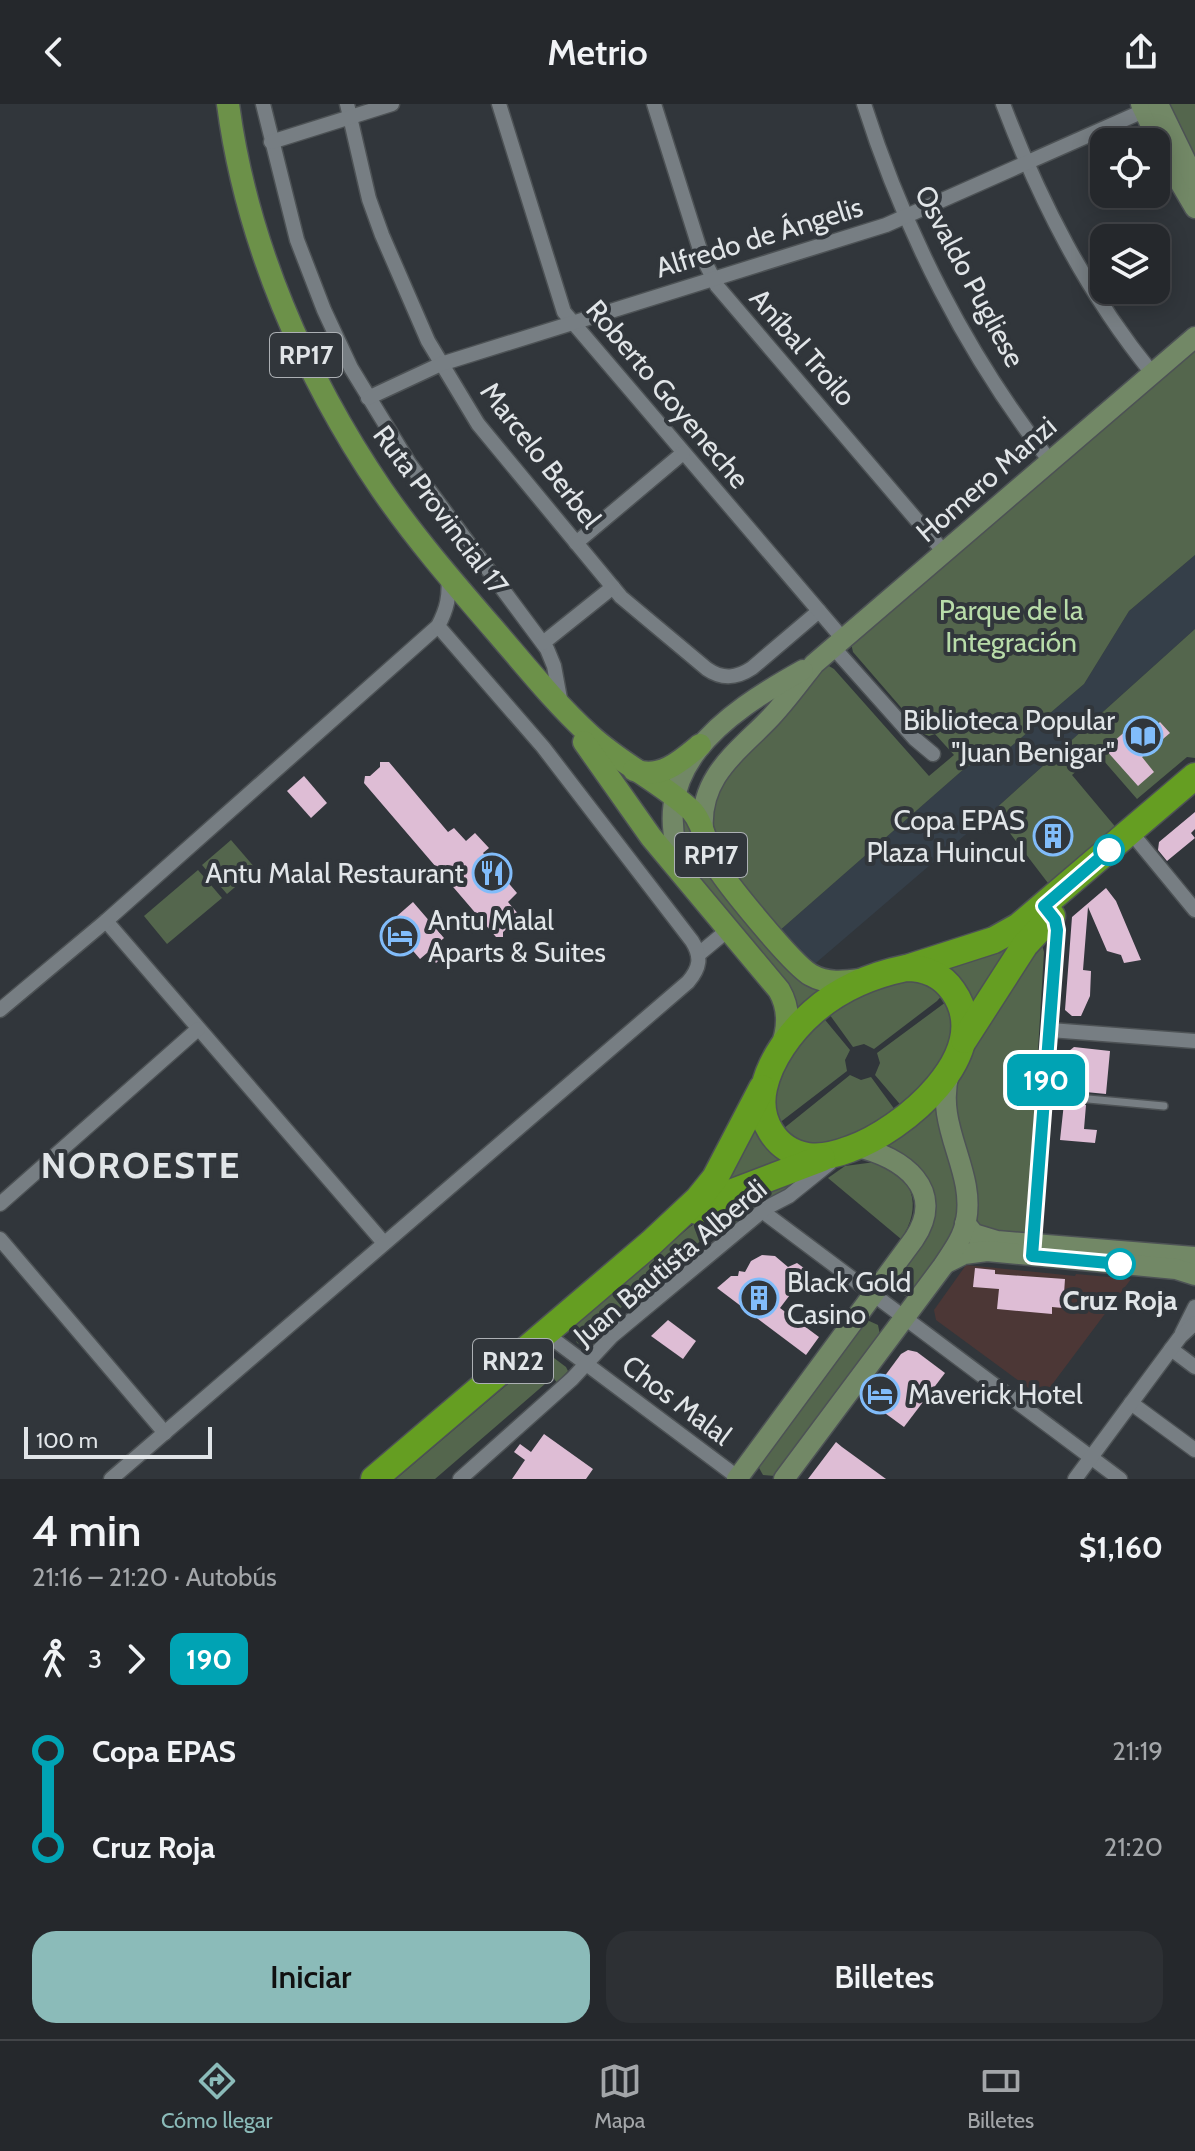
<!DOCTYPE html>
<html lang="es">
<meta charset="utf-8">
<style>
:root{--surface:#25282c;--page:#2d3034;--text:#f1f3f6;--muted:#a3a6a9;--line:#424448;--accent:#8bbbb9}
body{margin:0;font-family:Cabin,sans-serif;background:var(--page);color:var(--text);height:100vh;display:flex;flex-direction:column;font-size:30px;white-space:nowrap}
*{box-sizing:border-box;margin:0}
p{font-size:26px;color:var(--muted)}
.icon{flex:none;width:44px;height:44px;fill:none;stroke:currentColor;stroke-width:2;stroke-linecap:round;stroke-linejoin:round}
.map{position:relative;height:1375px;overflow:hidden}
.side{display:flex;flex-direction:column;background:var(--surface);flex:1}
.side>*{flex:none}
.badge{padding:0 16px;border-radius:12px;font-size:28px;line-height:52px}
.tools{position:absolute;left:1090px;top:24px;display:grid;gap:16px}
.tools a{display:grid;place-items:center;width:80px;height:80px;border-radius:16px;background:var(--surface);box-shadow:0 4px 20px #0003,0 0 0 2px var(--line);font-size:40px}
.scale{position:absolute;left:24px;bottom:20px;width:188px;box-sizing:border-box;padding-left:8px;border:4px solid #e1e5e8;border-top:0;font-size:22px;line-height:28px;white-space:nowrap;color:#e1e5e8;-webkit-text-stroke:6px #31363b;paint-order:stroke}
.map>.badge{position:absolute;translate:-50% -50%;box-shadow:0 0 0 4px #fff}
.legs{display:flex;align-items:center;gap:12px;height:88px;padding:0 32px;font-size:26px}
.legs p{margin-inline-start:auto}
.head{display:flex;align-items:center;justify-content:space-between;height:136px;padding:0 32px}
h1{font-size:44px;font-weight:600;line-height:60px}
.primary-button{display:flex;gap:16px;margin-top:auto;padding:16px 32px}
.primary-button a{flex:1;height:92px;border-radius:24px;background:var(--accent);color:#111;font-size:32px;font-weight:600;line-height:92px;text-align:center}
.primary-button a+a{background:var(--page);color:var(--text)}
ul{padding:0 32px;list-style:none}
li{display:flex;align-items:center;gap:28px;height:96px;font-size:30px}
li i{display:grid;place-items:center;width:12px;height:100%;margin:0 10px;background:currentColor}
li i::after{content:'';width:20px;height:20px;margin:-10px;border:6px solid;border-radius:50%;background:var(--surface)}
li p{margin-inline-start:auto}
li:first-child i{background:linear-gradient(#0000 50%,currentColor 0)}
li:last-child i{background:linear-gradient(currentColor 50%,#0000 0)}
header{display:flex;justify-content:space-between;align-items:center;height:104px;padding:0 32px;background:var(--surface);font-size:36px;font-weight:600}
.tabs{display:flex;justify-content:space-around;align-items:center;height:112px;border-top:2px solid var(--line);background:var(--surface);font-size:22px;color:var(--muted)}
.tabs a{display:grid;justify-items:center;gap:4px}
.tabs .on{color:var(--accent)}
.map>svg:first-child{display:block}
.built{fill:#353f49}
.education{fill:#4c3736}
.green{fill:#54664d}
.building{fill:#debdd5}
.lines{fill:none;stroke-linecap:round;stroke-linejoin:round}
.lane-casing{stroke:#4d5255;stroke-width:10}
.street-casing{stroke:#4d5255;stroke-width:17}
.secondary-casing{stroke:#4d5255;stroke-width:23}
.primary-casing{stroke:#4d5255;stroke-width:25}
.highway-casing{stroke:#4d5255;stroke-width:29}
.lane{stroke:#777e83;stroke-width:7}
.street{stroke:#777e83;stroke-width:14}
.secondary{stroke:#728866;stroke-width:20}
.primary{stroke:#6c9149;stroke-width:22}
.highway{stroke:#659e22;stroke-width:26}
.line-1-casing{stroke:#fff;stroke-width:18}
.line-1{stroke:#00a3b4;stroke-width:12}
.stop-1-dot{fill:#fff;stroke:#00a3b4;stroke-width:4}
.labels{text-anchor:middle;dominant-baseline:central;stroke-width:8;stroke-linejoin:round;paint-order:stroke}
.shield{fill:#31363b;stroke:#acb0b4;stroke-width:2}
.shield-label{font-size:26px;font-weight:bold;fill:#e1e5e8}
.street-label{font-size:28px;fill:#e1e5e8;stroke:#31363b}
.park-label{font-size:28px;fill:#b8dca9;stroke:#31363b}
.poi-label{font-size:28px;fill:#e1e5e8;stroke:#31363b;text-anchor:end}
.stop-label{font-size:28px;font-weight:bold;fill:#e1e5e8;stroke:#31363b}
.district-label{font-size:36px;font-weight:bold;letter-spacing:2px;fill:#e1e5e8;stroke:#31363b}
</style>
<header><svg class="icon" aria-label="back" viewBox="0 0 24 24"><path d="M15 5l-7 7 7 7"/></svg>Metrio<svg class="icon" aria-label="share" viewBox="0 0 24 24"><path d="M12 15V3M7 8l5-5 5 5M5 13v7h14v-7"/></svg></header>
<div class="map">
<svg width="1195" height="1375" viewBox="0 0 1195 1375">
<rect width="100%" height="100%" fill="#31363b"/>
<polygon class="built" points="1195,451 1195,525 993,707 810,864 778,828 965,664 974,659 993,658 1084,580 1129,507"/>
<polygon class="education" points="966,1161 1075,1172 1076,1170 1131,1175 1042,1294 936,1216 934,1206"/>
<g class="green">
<polygon points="1167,0 1195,0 1195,57"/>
<polygon points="1195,243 1195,451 1129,507 1084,580 993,658 974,659 965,664 778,828 729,771 712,735 715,685 825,563 829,562 834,565 929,672 954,651 935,630 929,632 924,630 853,548 851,539"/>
<polygon points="1195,525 1195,654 1187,653 1137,695 1097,649 1072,671 1118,726 1051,783 993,707"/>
<polygon points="684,707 822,887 798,911 700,781 684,740"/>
<polygon points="231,736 256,765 227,790 202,761"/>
<polygon points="198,766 222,794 167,840 144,812"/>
<polygon points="1034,841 1042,841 1044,848 1027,1127 1024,1131 976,1127 952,1013 954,975"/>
<polygon points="1005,845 1008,845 976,904 932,862"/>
<polygon points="911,872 945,888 937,897 874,945 864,940 853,943 827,907 832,902"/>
<polygon points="950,895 953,941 904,1005 875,971 880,959 877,949"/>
<polygon points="821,911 850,946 845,956 847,967 774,1023 775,973"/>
<polygon points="850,971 861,976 871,973 898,1010 826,1046 778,1029"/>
<path d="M938,995L959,1085L958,1123L912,1190L905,1192L896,1188L893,1179C907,1157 949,1109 931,1083C921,1070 896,1053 883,1042Z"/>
<polygon points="751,1017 798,1055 727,1079"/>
<path d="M875,1058C914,1069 923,1103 901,1135L828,1074L845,1062Z"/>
<polygon points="787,1078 791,1079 789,1085 759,1101 725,1129 716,1124 592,1228 602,1234 587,1244 577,1239 573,1227 579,1216 691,1122 707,1112"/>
<polygon points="867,1216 878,1221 880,1231 775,1372 763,1371 758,1362 862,1218"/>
<polygon points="550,1251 566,1263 568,1267 557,1279 553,1273 435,1375 396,1375 541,1252"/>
</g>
<g class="building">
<polygon points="1143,612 1153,624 1160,618 1170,629 1142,653 1154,668 1138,682 1105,645"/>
<polygon points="380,658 389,658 448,728 454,724 466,737 475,729 489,744 483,749 517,789 508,798 520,812 518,820 514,819 503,828 503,833 496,833 364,679 365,672 370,672 380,663"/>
<polygon points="304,672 327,699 311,714 287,687"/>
<polygon points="1195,708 1195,725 1191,729 1195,734 1167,757 1158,746 1159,738"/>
<circle cx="1053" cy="733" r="11"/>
<polygon points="1106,784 1116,797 1141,856 1124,859 1121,851 1107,847 1088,803 1083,866 1091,867 1090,892 1081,912 1072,912 1065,906 1072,813"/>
<polygon points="413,798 444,834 437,840 446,850 436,859 427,849 420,855 389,819"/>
<polygon points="1074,943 1110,947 1106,990 1065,986 1069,947"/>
<polygon points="1064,999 1086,1001 1084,1025 1097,1026 1095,1039 1060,1036"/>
<polygon points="762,1151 775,1152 788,1163 797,1159 808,1167 780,1204 819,1233 806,1251 717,1184 731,1172 738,1172 739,1167 745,1168 751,1157"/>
<polygon points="975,1164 995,1166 995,1170 1065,1175 1063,1204 1052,1203 1052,1210 997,1205 999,1185 973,1183"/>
<polygon points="668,1216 696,1237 683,1255 651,1232"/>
<polygon points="908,1246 917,1248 945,1269 904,1323 867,1296 901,1250"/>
<polygon points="544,1330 593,1365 586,1375 512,1375 525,1356 514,1348 520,1340 531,1348"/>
<polygon points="836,1338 842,1343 886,1375 808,1375"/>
</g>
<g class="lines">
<defs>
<polyline id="lane" points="1045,991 1164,1002"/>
<g id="street">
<polyline points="263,0 297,136 324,206 351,264 409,359 547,545 554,562 561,600"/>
<path d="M347,0L369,95L382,131L428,237L478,320L621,493L707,565C723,576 737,574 752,564L819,507"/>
<polyline points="499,0 564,208 843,535"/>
<polyline points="654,0 702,152 717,182 944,448"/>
<path d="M864,0C904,126 967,252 1050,357"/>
<path d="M1003,0C1040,97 1086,188 1152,269"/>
<polyline points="271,38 392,0"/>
<polyline points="368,294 441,260 886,121 1150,4"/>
<polyline points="576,439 683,349"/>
<polyline points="543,539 613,483"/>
<polyline points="833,543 915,635 933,650"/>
<polyline points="1139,738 1195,806"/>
<polyline points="106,817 384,1139"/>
<polyline points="699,850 729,825"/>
<path d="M0,906L106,817L438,522C447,505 450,492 448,473"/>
<polyline points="1050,926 1195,937"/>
<polyline points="0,1100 198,925"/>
<polyline points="762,1107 1120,1375"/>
<polyline points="0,1135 165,1329"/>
<polyline points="1032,1148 1057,826 1051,811"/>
<polyline points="545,1229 740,1375"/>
<polyline points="1182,1229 1195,1203"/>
<polyline points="1171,1245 1195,1263"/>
<polyline points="1131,1299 1195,1346"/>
<path d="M111,1375L688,878C700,864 702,853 692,837L543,643L438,522"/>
<polyline points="460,1375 572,1275 612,1232 766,1104 789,1092 830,1059"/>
<polyline points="1075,1375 1180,1233 1195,1219"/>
</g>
<g id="secondary">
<polyline points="1141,0 1168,58 1195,104"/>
<polyline points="1158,0 1195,76"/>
<path d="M703,726C699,672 738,648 771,613C786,597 800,578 814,560L1195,233"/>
<path d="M687,773C638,668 724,610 803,566"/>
<polyline points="965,1119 974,1130 997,1137 1195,1153"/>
<polyline points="946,1159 964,1150 987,1147 1176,1165 1195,1171"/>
<path d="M737,1375L914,1135C947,1086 903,1053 857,1043"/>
<path d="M784,1375L943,1162C952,1148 963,1134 966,1117C976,1066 934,1023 949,969"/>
</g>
<g id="primary">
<path d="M228,0C246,137 305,273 382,386C415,434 454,479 492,523C524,560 554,598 590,631C621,660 661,678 692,707C704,721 706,741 714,758C725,778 793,861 811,871C827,880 844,878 860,876"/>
<path d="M584,638L651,733L779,886C790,905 789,925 781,945"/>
<path d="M634,666C660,676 681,657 700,641"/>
</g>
<g id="highway">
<polyline points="910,863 994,836 1019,822 1195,672"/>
<path d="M906,864C925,864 942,871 953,887C997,949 902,1027 850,1045C837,1050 822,1054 808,1052C775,1047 757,1015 764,984C770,956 791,927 813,908C839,885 872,871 906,864Z"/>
<polyline points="964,936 1025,841 1052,812"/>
<polyline points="697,1107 725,1091 822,1054"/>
<polyline points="374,1375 651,1139 698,1095 715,1074 762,984"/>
</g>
</defs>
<use href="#lane" class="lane-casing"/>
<use href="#street" class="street-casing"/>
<use href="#secondary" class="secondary-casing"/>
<use href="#primary" class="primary-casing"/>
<use href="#highway" class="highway-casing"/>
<use href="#lane" class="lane"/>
<use href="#street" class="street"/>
<use href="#secondary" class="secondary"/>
<use href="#primary" class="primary"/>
<use href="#highway" class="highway"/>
</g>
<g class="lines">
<defs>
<polyline id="line-1" points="1109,746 1044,802 1055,816 1057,826 1032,1152 1120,1160"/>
</defs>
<use href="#line-1" class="line-1-casing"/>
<use href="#line-1" class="line-1"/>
</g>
<defs>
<symbol id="library-ring" viewBox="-11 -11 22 22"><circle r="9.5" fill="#31363b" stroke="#81bcfa" stroke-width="1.5"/><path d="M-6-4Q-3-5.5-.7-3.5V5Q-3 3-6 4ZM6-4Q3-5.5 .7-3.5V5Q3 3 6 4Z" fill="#81bcfa"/></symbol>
<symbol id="building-ring" viewBox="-11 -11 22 22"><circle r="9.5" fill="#31363b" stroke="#81bcfa" stroke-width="1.5"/><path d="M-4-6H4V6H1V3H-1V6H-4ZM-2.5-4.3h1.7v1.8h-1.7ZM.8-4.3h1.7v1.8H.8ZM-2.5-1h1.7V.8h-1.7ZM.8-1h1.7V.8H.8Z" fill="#81bcfa"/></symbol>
<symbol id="restaurant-ring" viewBox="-11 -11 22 22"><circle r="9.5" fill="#31363b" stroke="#81bcfa" stroke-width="1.5"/><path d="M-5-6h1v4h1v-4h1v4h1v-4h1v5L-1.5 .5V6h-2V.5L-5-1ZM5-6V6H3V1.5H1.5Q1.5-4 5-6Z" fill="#81bcfa"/></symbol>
<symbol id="hotel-ring" viewBox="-11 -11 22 22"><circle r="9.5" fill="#31363b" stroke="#81bcfa" stroke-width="1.5"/><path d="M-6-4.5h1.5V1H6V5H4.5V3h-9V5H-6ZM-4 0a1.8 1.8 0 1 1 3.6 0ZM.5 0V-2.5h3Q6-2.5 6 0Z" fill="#81bcfa"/></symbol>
</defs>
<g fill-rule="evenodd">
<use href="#library-ring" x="1121" y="610" width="44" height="44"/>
<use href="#building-ring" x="1031" y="710" width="44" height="44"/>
<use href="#restaurant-ring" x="470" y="747" width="44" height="44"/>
<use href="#hotel-ring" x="378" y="810" width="44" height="44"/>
<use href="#building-ring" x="737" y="1172" width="44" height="44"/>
<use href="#hotel-ring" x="858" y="1268" width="44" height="44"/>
</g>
<g class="stop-1-dot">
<circle cx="1109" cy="746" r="14"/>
<circle cx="1120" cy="1160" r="14"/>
</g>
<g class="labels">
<g class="shield">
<rect x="270" y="229" width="72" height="44" rx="6"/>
<rect x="675" y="729" width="72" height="44" rx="6"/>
<rect x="473" y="1235" width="80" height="44" rx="6"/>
</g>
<g class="shield-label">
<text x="306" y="251">RP17</text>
<text x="711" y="751">RP17</text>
<text x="513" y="1257">RN22</text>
</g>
<g class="street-label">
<text transform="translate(759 133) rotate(-17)">Alfredo de Ángelis</text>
<text transform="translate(970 172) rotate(62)">Osvaldo Pugliese</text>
<text transform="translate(803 243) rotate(49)">Aníbal Troilo</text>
<text transform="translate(668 290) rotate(50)">Roberto Goyeneche</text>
<text transform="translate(541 351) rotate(52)">Marcelo Berbel</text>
<text transform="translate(986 375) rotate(-41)">Homero Manzi</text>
<text transform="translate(441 406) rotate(53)">Ruta Provincial 17</text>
<text transform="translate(670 1158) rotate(-40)">Juan Bautista Alberdi</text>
<text transform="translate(677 1296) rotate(37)">Chos Malal</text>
</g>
<g class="park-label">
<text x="1011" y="506">Parque de la<tspan x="1011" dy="32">Integración</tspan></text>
</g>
<g class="poi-label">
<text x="1115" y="616">Biblioteca Popular<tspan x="1115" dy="32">"Juan Benigar"</tspan></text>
<text x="1025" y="716">Copa EPAS<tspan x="1025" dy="32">Plaza Huincul</tspan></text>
<text x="464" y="769">Antu Malal Restaurant</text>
<text x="428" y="816" text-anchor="start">Antu Malal<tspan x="428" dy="32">Aparts &amp; Suites</tspan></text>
<text x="787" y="1178" text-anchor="start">Black Gold<tspan x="787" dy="32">Casino</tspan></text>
<text x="908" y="1290" text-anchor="start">Maverick Hotel</text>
</g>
<g class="stop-label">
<text x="1120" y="1196">Cruz Roja</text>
</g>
<g class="district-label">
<text x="141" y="1061">NOROESTE</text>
</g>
</g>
</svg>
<div class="tools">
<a><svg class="icon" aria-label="locate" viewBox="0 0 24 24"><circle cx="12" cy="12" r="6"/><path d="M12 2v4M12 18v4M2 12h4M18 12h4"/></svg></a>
<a><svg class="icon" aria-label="layers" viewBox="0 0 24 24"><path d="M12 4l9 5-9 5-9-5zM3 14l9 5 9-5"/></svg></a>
</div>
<div class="scale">100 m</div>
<b class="badge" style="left:1046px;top:976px;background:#00a3b4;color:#fff">190</b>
</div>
<section class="side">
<div class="head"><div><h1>4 min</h1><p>21:16 – 21:20 · Autobús</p></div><b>$1,160</b></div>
<div class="legs"><svg class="icon" aria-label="walk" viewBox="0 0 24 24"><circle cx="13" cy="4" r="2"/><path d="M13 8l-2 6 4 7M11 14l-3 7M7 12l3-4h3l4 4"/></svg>3<svg class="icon" aria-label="forward" viewBox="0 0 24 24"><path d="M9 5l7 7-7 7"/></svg><b class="badge" style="background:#00a3b4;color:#fff">190</b></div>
<ul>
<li><i style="color:#00a3b4"></i><b>Copa EPAS</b><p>21:19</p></li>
<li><i style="color:#00a3b4"></i><b>Cruz Roja</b><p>21:20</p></li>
</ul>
<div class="primary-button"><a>Iniciar</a><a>Billetes</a></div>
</section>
<nav class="tabs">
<a class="on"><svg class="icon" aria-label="directions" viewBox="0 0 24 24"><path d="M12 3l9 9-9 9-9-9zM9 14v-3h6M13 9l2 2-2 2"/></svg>Cómo llegar</a>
<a><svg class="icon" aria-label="map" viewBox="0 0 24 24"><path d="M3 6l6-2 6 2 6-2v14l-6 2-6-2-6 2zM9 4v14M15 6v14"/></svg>Mapa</a>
<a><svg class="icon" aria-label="tickets" viewBox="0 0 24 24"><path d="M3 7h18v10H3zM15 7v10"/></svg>Billetes</a>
</nav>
